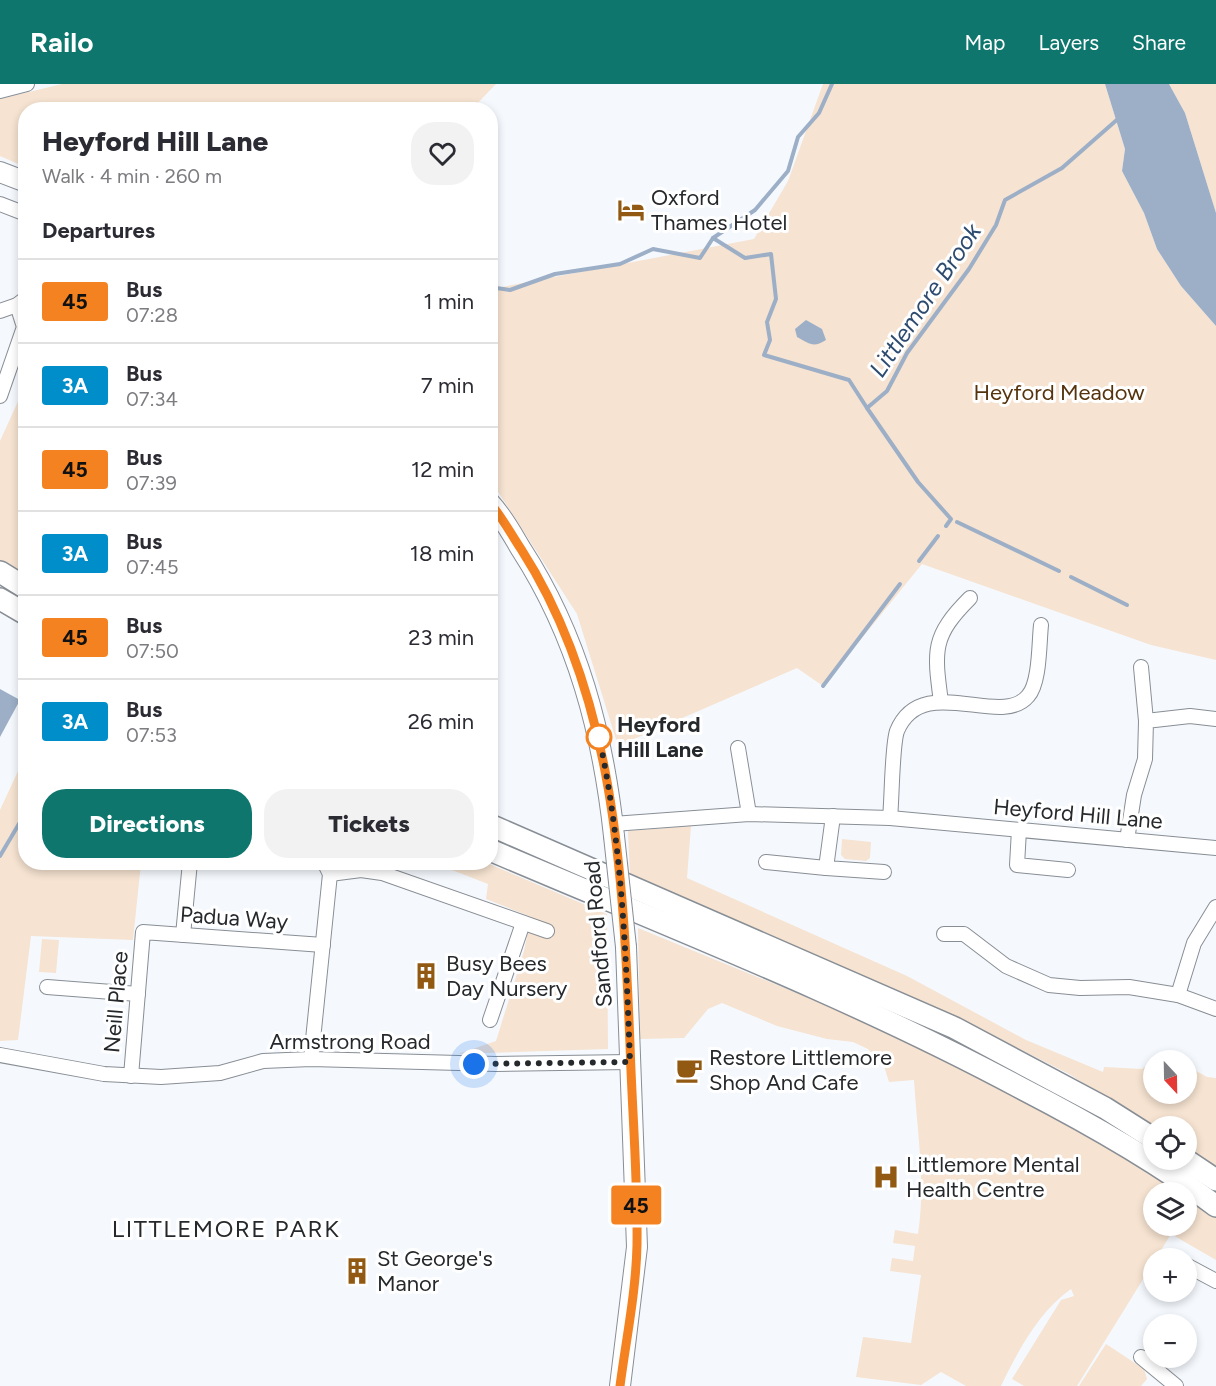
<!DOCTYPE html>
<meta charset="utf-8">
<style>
:root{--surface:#fff;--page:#f2f2f3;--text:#2b2b33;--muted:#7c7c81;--line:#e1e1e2;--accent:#0f766e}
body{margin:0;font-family:Figtree,sans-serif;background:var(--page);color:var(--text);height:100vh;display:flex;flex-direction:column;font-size:22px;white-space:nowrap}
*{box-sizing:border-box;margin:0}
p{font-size:20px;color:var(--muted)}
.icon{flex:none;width:33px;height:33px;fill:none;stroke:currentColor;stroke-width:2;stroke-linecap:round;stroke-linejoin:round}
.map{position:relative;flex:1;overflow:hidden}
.sheet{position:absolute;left:18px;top:18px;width:480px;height:768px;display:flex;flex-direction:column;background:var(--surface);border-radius:24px;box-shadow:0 3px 9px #0003}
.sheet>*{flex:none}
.badge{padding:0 12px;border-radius:4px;font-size:21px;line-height:39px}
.needle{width:39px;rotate:158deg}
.fabs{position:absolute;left:1143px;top:966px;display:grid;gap:12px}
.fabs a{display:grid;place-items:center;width:54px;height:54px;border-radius:50%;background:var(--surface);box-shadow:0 3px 9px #0003;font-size:30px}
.you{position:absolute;width:30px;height:30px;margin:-15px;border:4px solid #fff;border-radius:50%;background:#1a73e8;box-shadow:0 0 0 9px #1a73e833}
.map>.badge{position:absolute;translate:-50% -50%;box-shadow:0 0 0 3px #fff}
h2{padding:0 24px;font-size:22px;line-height:54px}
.round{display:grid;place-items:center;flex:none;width:63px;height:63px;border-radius:24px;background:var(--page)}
.head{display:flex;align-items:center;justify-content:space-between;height:102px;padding:0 24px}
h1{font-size:28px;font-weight:800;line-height:45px}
.action{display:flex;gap:12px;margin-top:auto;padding:12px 24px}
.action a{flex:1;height:69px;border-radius:24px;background:var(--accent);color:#fff;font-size:24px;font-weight:800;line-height:69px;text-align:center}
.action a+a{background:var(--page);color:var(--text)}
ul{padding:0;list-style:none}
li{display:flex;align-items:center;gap:18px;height:84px;padding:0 24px;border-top:2px solid var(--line)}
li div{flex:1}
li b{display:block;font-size:22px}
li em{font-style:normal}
li .badge{min-width:66px;font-weight:700;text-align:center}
header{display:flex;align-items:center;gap:36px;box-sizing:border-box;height:84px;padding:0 30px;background:var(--accent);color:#fff}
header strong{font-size:28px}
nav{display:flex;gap:33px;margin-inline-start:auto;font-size:21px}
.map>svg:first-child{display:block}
.green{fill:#f6e3d1}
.water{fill:#9cafc7}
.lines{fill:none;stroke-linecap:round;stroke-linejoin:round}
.stream{stroke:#9cafc7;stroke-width:4}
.street-casing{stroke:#888e95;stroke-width:16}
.secondary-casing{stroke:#888e95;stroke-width:22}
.primary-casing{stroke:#888e95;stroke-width:24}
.street{stroke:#fff;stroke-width:14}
.secondary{stroke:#fff;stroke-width:20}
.primary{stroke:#fff;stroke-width:21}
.secondary-bridge-casing{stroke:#888e95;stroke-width:22;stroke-linecap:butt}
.secondary-bridge{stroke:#fff;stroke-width:20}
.line-casing{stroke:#fff;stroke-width:14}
.line{stroke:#f58220;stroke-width:9}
.walk{stroke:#26292c;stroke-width:6;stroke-dasharray:0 10.8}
.stop-dot{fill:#fff;stroke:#f58220;stroke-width:3}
.labels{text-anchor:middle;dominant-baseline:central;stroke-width:6;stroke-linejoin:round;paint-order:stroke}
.poi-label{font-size:22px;fill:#26292c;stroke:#fff;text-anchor:start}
.park-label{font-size:22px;fill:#55330c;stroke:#fff}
.stop-label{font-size:22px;font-weight:bold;fill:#26292c;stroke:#fff;text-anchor:start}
.street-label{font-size:22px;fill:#26292c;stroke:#fff}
.water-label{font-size:24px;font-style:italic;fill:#2d4b6f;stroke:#fff}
.neighbourhood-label{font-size:24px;letter-spacing:1.5px;fill:#26292c;stroke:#fff}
</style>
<header>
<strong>Railo</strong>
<nav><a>Map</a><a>Layers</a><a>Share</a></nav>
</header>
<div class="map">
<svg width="1216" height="1302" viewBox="0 0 1216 1302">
<rect width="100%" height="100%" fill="#f5f9fe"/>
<g class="green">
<polygon points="62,0 496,0 472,25 26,26 25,83 0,72 0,15"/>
<polygon points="823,0 1105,0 1125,65 1122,87 1144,129 1157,165 1181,202 1216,242 1216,576 1151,561 922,480 823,602 797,584 618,662 577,530 491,397 491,205 754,155 788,97"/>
<polygon points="1169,0 1216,0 1216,129 1185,29"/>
<polygon points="20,313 26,315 25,493 0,477 0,357"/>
<polygon points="25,672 26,778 141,779 133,856 31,852 18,956 0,957 0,726"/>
<polygon points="691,742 687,794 907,892 1026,956 1103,988 1104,983 1142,985 1153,976 1153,973 1177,976 1154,976 1154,1010 1186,1010 1187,982 1207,993 1216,994 1216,1083 1187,1064 1186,1042 1153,1043 1069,990 950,930 630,792 628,747"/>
<polygon points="842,755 871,758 870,774 866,777 845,775 841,771"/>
<polygon points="434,779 487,779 607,830 608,965 458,970 496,957 524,867 531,833 486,815 488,800"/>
<path d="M638,844L855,933L974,988L1115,1067L1179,1108H1154V1142H1186L1187,1114L1216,1133V1176L1171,1150L1077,1302H1024L1012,1295L1061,1216L1074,1212L1071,1205C1039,1227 1018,1267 1001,1302H966L941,1288L921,1301L856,1293L863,1253L911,1259L921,1191L890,1187L892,1174L913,1177L915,1162L893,1159L895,1146L918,1150C926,1098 917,1047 914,996L889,998L884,982L868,965L853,958L827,955L777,942L722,919L708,925L684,954L640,955Z"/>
<polygon points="42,855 59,856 56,889 39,888"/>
<polygon points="1106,1260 1144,1285 1147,1295 1141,1302 1079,1302"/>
</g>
<g class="water">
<polygon points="1105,0 1169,0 1185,29 1216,129 1216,242 1181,202 1157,165 1144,129 1122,87 1125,65"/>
<path d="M806,236L822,245L826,256C813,264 810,260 797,253L795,245Z"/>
<polygon points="0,605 20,616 0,653"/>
</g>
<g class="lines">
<g class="stream">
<polyline points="713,154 755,126 788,87 798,53 819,29 832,0"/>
<polyline points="490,203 510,206 555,190 620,180 653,165 700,174 713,154 745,174 771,170 776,215 767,238 770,256 764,271 849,296 867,324 887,307 907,269 969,185 996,141 1005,116 1062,84 1119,34"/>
<polyline points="867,324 918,398 951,435 946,442"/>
<polyline points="957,438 1059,487"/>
<polyline points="919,477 938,452"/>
<polyline points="1071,493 1127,521"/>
<polyline points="823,602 900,500"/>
<polyline points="0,772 26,728"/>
</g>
<defs>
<g id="street">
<polyline points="0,7 27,0"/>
<polyline points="0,120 26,130"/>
<polyline points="0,227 17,221 26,214"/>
<polyline points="0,312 24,243 17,221"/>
<polyline points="1141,583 1146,637"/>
<path d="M941,618C934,566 932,552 970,514"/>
<polyline points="738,664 749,730"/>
<polyline points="833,732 826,784 884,788"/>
<path d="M890,734C892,715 892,661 897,647C922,587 1001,645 1028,612C1040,599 1039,559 1041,541"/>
<polyline points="613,740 749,730 890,734 1216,764"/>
<polyline points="1019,746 1017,781 1068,786"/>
<polyline points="1127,756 1134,711 1145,675 1146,637 1190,632 1216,635"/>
<polyline points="766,778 826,784"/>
<polyline points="330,790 361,786 382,789 547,847"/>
<polyline points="944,850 964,850 1006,882 1049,901 1080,904 1129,903 1178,911 1194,859 1216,823"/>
<polyline points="183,851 190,778"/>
<polyline points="47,903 138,910"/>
<polyline points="1178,911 1216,925"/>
<polyline points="490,936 523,839"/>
<polyline points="0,971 104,990 161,993 220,989 263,977 311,975 496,980 630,978"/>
<polyline points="311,975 330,790 324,778"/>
<polyline points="131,992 143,848 323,861"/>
<polyline points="1186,1181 1216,1197"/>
<polyline points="1141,1273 1176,1302"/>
</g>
<g id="secondary">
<polyline points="0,88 26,98"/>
<path d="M490,419C503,433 512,450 521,465C578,553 603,650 614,752"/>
<polyline points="620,1302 637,1163 626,863"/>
</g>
<g id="primary">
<polyline points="0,488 26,504"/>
<polyline points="0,515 26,530"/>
<polyline points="490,741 955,944 1105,1024 1154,1055"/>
<path d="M490,766C668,842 849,912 1019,1003C1087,1038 1155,1076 1216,1122"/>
<polyline points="1186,1076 1216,1096"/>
</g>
</defs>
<use href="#street" class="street-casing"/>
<use href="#secondary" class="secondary-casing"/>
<use href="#primary" class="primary-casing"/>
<use href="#street" class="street"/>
<use href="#secondary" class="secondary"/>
<use href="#primary" class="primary"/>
<defs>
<polyline id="secondary-bridge" points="614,752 626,863"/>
</defs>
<use href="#secondary-bridge" class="secondary-bridge-casing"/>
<use href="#secondary-bridge" class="secondary-bridge"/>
</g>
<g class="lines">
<defs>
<path id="line" d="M490,419C502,433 511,450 521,465C615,611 623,791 630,960C632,1027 638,1094 637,1161C636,1208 626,1256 620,1302"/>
</defs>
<use href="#line" class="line-casing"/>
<use href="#line" class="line"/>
<path class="walk" d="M474,980L630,978C626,870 622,759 599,653"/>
</g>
<defs>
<symbol id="hotel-bare" viewBox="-9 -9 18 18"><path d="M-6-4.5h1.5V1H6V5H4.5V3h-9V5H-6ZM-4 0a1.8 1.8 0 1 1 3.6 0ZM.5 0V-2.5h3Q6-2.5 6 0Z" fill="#925913" stroke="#fff" stroke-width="2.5" paint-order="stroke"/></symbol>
<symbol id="building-bare" viewBox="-9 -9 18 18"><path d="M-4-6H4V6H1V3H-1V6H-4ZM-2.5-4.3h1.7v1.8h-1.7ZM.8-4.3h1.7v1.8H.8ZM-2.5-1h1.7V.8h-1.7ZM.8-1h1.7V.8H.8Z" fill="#925913" stroke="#fff" stroke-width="2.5" paint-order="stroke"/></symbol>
<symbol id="cafe-bare" viewBox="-9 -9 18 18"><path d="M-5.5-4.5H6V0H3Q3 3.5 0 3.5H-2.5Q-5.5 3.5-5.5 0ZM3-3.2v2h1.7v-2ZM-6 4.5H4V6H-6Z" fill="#925913" stroke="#fff" stroke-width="2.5" paint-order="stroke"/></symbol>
<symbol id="hospital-bare" viewBox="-9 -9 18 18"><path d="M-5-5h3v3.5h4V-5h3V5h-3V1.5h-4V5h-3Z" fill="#925913" stroke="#fff" stroke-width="2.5" paint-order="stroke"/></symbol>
</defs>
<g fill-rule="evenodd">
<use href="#hotel-bare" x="612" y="107" width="38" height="38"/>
<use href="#building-bare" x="407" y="873" width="38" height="38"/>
<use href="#cafe-bare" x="670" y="967" width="38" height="38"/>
<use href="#hospital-bare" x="867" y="1074" width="38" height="38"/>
<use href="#building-bare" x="338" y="1168" width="38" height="38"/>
</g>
<circle class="stop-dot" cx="599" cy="653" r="12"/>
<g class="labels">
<g class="poi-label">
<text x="651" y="113">Oxford<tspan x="651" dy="25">Thames Hotel</tspan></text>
<text x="446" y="879">Busy Bees<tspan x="446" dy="25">Day Nursery</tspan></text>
<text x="709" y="973">Restore Littlemore<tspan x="709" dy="25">Shop And Cafe</tspan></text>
<text x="906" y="1080">Littlemore Mental<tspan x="906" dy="25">Health Centre</tspan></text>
<text x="377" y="1174">St George's<tspan x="377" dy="25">Manor</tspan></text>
</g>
<g class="park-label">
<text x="1059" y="308">Heyford Meadow</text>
</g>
<g class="stop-label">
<text x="617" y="640">Heyford<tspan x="617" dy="25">Hill Lane</tspan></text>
</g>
<g class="street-label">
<text transform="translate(1078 730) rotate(5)">Heyford Hill Lane</text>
<text transform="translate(234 834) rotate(4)">Padua Way</text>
<text transform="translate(598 850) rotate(-95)">Sandford Road</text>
<text transform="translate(116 918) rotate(-85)">Neill Place</text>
<text x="350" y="957">Armstrong Road</text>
</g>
<g class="water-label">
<text transform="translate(925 216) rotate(-56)">Littlemore Brook</text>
</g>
<g class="neighbourhood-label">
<text x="226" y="1144">LITTLEMORE PARK</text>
</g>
</g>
</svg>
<div class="fabs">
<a><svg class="needle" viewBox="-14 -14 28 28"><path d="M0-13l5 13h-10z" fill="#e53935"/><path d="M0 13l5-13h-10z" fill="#7c7c81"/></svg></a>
<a><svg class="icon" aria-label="locate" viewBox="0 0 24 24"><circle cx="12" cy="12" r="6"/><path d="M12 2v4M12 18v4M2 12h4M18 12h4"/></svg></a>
<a><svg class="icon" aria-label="layers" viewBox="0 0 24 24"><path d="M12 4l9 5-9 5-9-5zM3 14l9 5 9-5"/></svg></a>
<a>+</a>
<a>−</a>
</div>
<div class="you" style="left:474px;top:980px"></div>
<b class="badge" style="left:636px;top:1121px;background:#f58220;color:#111">45</b>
<section class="sheet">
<div class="head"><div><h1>Heyford Hill Lane</h1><p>Walk · 4 min · 260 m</p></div><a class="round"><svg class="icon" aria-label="heart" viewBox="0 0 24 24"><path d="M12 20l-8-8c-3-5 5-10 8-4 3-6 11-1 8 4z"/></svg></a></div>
<h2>Departures</h2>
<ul>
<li><span class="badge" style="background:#f58220;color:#111">45</span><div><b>Bus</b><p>07:28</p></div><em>1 min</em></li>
<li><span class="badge" style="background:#008eca;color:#fff">3A</span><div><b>Bus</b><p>07:34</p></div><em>7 min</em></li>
<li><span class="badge" style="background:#f58220;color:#111">45</span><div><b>Bus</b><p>07:39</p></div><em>12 min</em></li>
<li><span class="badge" style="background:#008eca;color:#fff">3A</span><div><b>Bus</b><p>07:45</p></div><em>18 min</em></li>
<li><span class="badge" style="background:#f58220;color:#111">45</span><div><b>Bus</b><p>07:50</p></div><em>23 min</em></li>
<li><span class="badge" style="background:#008eca;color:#fff">3A</span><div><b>Bus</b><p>07:53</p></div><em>26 min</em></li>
</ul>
<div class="action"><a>Directions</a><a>Tickets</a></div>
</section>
</div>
